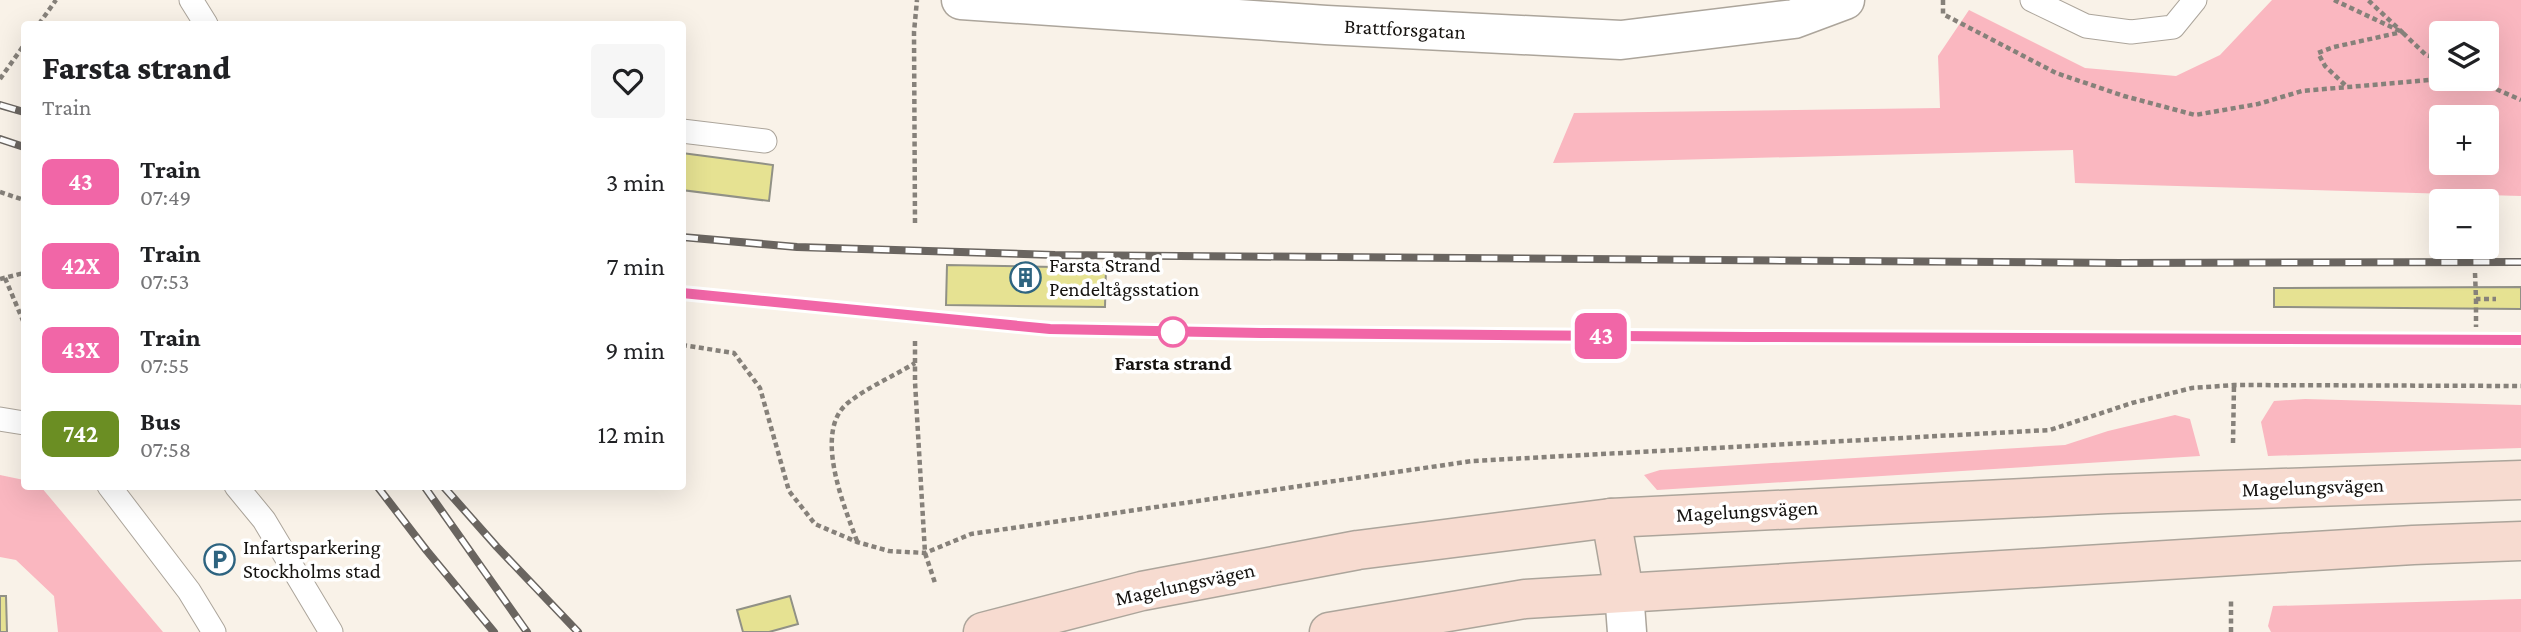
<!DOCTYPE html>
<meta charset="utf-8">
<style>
:root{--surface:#fff;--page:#f6f6f6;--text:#202124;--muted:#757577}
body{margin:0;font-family:"Crimson Pro",serif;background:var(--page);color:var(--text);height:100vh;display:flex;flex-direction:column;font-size:26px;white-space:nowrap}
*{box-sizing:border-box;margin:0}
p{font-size:23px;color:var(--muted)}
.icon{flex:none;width:38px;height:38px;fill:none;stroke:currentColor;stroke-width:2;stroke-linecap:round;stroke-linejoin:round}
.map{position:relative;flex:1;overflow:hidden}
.side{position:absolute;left:21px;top:21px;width:665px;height:469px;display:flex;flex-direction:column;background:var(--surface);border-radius:7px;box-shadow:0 7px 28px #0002}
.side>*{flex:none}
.badge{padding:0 14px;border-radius:10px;font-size:24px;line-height:46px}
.controls{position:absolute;left:2429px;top:21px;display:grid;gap:14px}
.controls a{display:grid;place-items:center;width:70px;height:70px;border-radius:7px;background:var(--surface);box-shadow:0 7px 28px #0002;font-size:35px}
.map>.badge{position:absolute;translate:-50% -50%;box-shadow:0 0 0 4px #fff}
.round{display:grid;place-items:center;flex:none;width:74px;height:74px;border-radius:7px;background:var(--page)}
.head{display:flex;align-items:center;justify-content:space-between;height:119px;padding:0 21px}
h1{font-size:33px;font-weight:800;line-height:52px}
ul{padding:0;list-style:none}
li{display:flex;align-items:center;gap:21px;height:84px;padding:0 21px}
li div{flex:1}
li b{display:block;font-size:26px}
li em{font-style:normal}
li .badge{min-width:77px;font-weight:700;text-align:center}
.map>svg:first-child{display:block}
.green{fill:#fab7c0;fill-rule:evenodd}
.building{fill:#e6e292;stroke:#919186;stroke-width:2}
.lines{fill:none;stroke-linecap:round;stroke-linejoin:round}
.lane-casing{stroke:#aca59b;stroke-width:25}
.street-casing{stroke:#aca59b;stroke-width:41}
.secondary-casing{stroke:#aca59b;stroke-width:41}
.path{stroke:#86817a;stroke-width:4.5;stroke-dasharray:5 3.5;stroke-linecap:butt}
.lane{stroke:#fff;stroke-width:23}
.street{stroke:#fff;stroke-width:38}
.secondary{stroke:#f7dbd0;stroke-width:38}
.rail-casing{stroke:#6a6560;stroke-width:8}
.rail{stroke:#fff;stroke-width:5;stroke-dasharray:16;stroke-linecap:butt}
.line-casing{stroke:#fff;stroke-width:16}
.line{stroke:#f166a7;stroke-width:10}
.stop-dot{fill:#fff;stroke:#f166a7;stroke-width:3.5}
.labels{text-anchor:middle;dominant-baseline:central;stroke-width:7;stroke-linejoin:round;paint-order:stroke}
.street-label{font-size:21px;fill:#15120f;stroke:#fff}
.poi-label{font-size:21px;fill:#15120f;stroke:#fff;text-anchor:start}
.stop-label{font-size:21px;font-weight:bold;fill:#15120f;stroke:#fff}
</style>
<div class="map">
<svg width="2521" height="632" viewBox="0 0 2521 632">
<rect width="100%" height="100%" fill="#f9f2e8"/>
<g class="green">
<path d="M2272,0H2521V196L2075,183L2073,150L1553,163L1574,113L1940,108L1938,56L1969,10L2085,68L2176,76L2220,55ZM2441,33H2487V79H2441ZM2441,117H2487V163H2441Z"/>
<polygon points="2305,399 2521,405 2521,448 2268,456 2261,422 2274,401"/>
<polygon points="2175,415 2190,419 2200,456 1657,490 1644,475 1660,470 2065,445 2108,431"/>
<polygon points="0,475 24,480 24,486 41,487 163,632 58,632 54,596 16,560 0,557"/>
<polygon points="2521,599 2521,632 2271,632 2268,626 2273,606"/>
</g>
<g class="building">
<polygon points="682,153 773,165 769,201 682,190"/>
<polygon points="947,265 1106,268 1105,307 946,305"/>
<polygon points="2521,287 2521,309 2274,307 2274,288"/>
<polygon points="0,596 6,596 7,632 0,632"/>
<polygon points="790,596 798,624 769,632 743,632 737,610"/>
</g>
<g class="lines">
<defs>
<g id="lane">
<polyline points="191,0 206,24"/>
<polyline points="2032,0 2086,26 2131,32 2173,27 2195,0"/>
<polyline points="682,131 765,141"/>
<polyline points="0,419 24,423"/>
<polyline points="109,486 189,591 214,632"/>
<polyline points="236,486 264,520 331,632"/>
</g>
<g id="street">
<polyline points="961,0 1326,25 1621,40 1794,19 1845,0"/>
<polyline points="1624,592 1627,632"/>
</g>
<g id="secondary">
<polyline points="1611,518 1624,592"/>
<polyline points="983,632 1142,591 1358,550 1611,518 2107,494 2521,480"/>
<polyline points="1329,632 1525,599 2413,545 2521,541"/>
</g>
</defs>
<use href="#lane" class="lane-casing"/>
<use href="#street" class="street-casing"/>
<use href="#secondary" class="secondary-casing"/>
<g class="path">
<polyline points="1943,0 1943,14 2056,73 2124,96 2195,115 2258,104 2302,91 2441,79"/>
<polyline points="2334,0 2402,32 2426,55 2441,59"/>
<polyline points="39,24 56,0"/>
<polyline points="0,79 24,45"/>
<polyline points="2473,79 2521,100"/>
<polyline points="2345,85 2325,66 2318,53 2334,47 2402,32 2368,0"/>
<polyline points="0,192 24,200"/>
<polyline points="915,223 914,32 917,0"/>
<polyline points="2475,273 2476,299 2496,299"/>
<polyline points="5,278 24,323"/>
<polyline points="0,279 24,273"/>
<polyline points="2476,299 2476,327"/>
<polyline points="915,341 915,382 925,553 935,583"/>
<polyline points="682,345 734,353 760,388 789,491 815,524 857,542 889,551 925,553 971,534 1472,461 2050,430 2132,403 2192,388 2234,385 2521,386"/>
<polyline points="2233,443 2234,385"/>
<path d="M857,541C844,506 812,430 849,402C868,387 894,376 915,363"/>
<polyline points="2231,632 2231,600"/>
</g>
<use href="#lane" class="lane"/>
<use href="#street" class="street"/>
<use href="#secondary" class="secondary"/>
<defs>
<g id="rail">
<polyline points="0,105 24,112"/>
<polyline points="0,139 24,147"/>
<polyline points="682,237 797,247 1055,255 2120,263 2521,262"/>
<polyline points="682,293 1050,329 1779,337 2521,340"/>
<polyline points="377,486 427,551 494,632"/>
<polyline points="424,486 527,632"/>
<polyline points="443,486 497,547 578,632"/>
</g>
</defs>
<use href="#rail" class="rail-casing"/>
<use href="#rail" class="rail"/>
</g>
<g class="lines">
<defs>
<polyline id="line" points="682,293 1050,329 1261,333 1751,337 2521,340"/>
</defs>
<use href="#line" class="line-casing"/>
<use href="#line" class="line"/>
</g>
<defs>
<symbol id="building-ring" viewBox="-11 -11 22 22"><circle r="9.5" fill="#fff" stroke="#2e6480" stroke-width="1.5"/><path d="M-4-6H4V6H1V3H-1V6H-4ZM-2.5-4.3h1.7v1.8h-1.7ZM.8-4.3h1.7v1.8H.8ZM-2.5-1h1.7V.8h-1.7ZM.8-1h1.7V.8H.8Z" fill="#2e6480"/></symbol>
<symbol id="parking-ring" viewBox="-11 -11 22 22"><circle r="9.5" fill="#fff" stroke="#2e6480" stroke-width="1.5"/><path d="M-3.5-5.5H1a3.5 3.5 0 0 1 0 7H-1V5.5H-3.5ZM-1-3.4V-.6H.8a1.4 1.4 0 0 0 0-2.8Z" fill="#2e6480"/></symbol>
</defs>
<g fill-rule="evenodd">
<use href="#building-ring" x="1008" y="260" width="35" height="35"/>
<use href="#parking-ring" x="202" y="542" width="35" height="35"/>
</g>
<circle class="stop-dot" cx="1173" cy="332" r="14"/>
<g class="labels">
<g class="street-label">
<text transform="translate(1405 29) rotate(3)">Brattforsgatan</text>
<text transform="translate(2313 487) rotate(-2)">Magelungsvägen</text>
<text transform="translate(1747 511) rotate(-3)">Magelungsvägen</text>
<text transform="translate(1185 584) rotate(-12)">Magelungsvägen</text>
</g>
<g class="poi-label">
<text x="1049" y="265">Farsta Strand<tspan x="1049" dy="24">Pendeltågsstation</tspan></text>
<text x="243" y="547">Infartsparkering<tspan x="243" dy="24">Stockholms stad</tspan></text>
</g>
<g class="stop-label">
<text x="1173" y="363">Farsta strand</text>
</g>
</g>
</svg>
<div class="controls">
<a><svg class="icon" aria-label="layers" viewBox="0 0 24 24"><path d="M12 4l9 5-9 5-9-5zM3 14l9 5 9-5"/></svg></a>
<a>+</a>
<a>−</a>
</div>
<b class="badge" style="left:1601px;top:336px;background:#f166a7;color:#fff">43</b>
<section class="side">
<div class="head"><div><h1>Farsta strand</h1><p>Train</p></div><a class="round"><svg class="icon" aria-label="heart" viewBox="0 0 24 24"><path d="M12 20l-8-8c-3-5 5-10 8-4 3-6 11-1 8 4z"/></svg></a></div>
<ul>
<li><span class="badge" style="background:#f166a7;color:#fff">43</span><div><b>Train</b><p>07:49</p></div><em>3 min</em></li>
<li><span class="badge" style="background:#f166a7;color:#fff">42X</span><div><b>Train</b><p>07:53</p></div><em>7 min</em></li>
<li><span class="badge" style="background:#f166a7;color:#fff">43X</span><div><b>Train</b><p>07:55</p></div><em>9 min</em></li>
<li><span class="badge" style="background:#6b8e23;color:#fff">742</span><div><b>Bus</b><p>07:58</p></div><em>12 min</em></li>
</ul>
</section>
</div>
